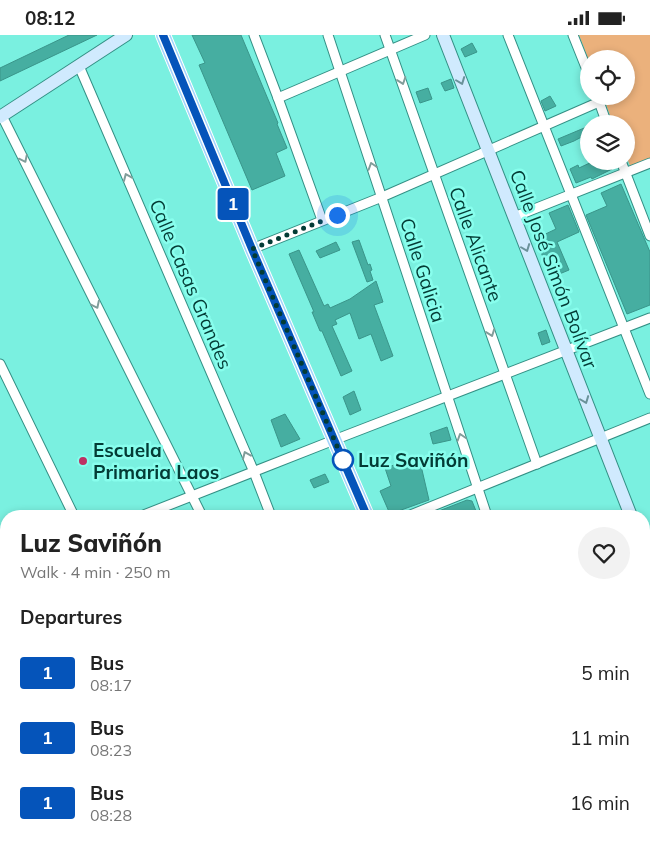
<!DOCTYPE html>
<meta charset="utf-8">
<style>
:root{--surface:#fff;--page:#f2f2f2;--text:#222;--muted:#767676}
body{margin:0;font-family:Mulish,sans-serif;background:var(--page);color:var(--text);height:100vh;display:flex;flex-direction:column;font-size:19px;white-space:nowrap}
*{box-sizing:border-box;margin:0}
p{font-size:16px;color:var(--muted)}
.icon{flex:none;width:28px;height:28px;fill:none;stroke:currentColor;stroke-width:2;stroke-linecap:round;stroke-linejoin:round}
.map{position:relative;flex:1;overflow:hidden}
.drawer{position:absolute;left:0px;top:475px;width:650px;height:335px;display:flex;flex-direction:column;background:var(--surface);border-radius:20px 20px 0 0;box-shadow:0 2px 8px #0003}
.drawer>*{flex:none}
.badge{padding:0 10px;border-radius:4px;font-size:18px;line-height:32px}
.tools{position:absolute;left:580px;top:15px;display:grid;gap:10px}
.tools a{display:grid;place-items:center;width:55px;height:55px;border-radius:50%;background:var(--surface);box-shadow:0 2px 8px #0003;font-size:25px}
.you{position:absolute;width:25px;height:25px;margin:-12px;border:4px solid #fff;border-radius:50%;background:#1a73e8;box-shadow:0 0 0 8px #1a73e833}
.map>.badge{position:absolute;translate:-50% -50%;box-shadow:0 0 0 2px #fff}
h2{padding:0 20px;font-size:19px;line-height:45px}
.round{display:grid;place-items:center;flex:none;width:52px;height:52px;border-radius:26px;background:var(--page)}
.head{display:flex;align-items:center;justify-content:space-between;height:85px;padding:0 20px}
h1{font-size:24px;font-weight:800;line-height:38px}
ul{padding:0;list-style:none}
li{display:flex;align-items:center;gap:15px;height:65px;padding:0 20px}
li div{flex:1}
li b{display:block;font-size:19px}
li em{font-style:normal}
li .badge{min-width:55px;font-weight:700;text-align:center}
.status{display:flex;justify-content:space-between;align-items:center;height:35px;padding:0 25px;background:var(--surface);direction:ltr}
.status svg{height:14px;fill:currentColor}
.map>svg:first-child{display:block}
.green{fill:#ebb17c}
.building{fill:#46aea1;stroke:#3a958a}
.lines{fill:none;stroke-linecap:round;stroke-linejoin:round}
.street-casing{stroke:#349085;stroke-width:11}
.secondary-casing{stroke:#349085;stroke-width:14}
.primary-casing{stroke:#fff;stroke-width:16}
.street{stroke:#fff;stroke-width:9}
.secondary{stroke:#d0eafe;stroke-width:12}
.primary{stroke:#a1d4fc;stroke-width:14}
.oneway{stroke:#819d9a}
.oneway2{stroke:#6a929a}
.line-casing{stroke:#fff;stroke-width:11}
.line{stroke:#0554ba;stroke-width:8}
.walk{stroke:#033b35;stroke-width:5;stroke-dasharray:0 9}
.stop-dot{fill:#fff;stroke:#0554ba;stroke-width:2.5}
.poi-dot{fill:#bd3063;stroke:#88feed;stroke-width:2}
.labels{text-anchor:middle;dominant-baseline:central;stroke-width:5;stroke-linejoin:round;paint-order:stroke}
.street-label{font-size:19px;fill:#033b35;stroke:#88feed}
.poi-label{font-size:19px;font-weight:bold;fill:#033b35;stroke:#88feed;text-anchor:start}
.stop-label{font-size:19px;font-weight:bold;fill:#033b35;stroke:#88feed;text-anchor:start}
</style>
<div class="status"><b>08:12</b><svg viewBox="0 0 49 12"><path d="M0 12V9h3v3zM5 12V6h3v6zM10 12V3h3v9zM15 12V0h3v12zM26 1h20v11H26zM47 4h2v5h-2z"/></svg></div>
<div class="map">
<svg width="650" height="810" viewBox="0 0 650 810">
<rect width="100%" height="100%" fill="#7af0e0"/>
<polygon class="green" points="579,0 650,0 650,126 631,133 626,121 626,89 613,89 603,61 626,61 626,24 589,24 589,26"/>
<g class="building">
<polygon points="69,0 97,0 0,46 0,33"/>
<polygon points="192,0 241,0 278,88 277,89 287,113 276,118 285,141 252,155 199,30 205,28"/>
<polygon points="472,8 477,17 465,22 461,14"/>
<polygon points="451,44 454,53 445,56 441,48"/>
<polygon points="428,53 432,64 420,68 416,57"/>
<polygon points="550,61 556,71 545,76 541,66"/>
<polygon points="589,91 589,98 574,106 561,111 558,104"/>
<polygon points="594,126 609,126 612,134 592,144 591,142 576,148 570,134 578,130 579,133"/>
<polygon points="621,149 650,217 650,270 627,279 586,180 607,171 601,158"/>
<polygon points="568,170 579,197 557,207 569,235 552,242 535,204 556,194 549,178"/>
<polygon points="359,205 368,230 370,229 372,235 370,236 373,245 367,247 352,207"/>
<polygon points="336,207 340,215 320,223 316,216"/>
<polygon points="299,215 324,271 328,269 330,273 350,264 376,246 383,267 374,270 393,321 381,326 371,299 359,304 350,278 335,285 337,289 332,291 352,336 341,341 322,296 320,296 312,277 314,277 289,219"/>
<polygon points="546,295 550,307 542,310 538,298"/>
<polygon points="354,356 361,375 350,380 343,362"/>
<polygon points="285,379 300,404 281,412 271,385"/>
<polygon points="447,392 451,405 433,409 430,398"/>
<polygon points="419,422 429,465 390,479 380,456 391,451 385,433"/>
<polygon points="325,439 329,447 314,453 310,445"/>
<polygon points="467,465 472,466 478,481 459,481 458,478 448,481 426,481"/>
</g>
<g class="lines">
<defs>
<g id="street">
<polyline points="254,0 278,63 322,185"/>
<polyline points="328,0 487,481"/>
<polyline points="385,0 537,429"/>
<polyline points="508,0 650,359"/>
<polyline points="573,0 589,40"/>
<polyline points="79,31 254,437 271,481"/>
<polyline points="597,61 607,89"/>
<polyline points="278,63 425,0"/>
<polyline points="2,81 202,481"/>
<polyline points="621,126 650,201"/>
<polyline points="514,182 650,128"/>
<polyline points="252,214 382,162 599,67"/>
<polyline points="0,329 74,481"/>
<polyline points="141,481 334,405 650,283"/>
<polyline points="408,481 650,383"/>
<polyline points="644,613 650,610"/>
<polyline points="644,721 650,717"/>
<polyline points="0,738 6,751"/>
<polyline points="0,761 6,759"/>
<polyline points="32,804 35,810"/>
<polyline points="133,804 136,810"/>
<polyline points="246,804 250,810"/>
<polyline points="326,810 326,804"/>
</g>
<g id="secondary">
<polyline points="443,0 631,481"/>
<polyline points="0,82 126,0"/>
<polyline points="644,514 650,530"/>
<polyline points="0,531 6,533"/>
<polyline points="0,546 6,549"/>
<polyline points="581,804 595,810"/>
<polyline points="625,804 637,810"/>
</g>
<g id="primary">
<polyline points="163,0 252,214 367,481"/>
<polyline points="507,804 510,810"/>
</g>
</defs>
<use href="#street" class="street-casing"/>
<use href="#secondary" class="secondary-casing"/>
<use href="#primary" class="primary-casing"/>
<use href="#street" class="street"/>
<use href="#secondary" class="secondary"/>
<use href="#primary" class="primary"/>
</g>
<defs><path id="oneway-chevron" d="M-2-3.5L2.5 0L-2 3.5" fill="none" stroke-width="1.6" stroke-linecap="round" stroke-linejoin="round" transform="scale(1.25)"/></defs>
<g class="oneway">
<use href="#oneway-chevron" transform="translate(402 46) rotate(71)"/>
<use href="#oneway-chevron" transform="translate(24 124) rotate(64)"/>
<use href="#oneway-chevron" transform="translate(372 131) rotate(-108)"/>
<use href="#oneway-chevron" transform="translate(127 142) rotate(-113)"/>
<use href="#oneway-chevron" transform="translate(96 270) rotate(64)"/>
<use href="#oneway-chevron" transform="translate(491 298) rotate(70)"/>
<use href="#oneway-chevron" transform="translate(461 402) rotate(-108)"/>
<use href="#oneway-chevron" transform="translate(246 420) rotate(-113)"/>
</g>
<g class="oneway2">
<use href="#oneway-chevron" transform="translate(461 46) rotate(69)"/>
<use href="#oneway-chevron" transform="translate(526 213) rotate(69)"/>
<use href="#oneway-chevron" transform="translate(585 365) rotate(69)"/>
</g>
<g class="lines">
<defs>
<polyline id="line" points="163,0 252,214 367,481"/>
</defs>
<use href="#line" class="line-casing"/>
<use href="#line" class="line"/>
<polyline class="walk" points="337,180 252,214 343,425"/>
</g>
<circle class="stop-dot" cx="343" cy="425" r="10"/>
<circle class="poi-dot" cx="83" cy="426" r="5"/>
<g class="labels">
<g class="street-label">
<text transform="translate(476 209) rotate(70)">Calle Alicante</text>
<text transform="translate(554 234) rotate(69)">Calle José Simón Bolívar</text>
<text transform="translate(423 235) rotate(72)">Calle Galicia</text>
<text transform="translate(191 249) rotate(67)">Calle Casas Grandes</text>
</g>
<g class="poi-label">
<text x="93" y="415">Escuela<tspan x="93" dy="22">Primaria Laos</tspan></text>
</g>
<g class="stop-label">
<text x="358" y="425">Luz Saviñón</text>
</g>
</g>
</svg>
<div class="tools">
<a><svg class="icon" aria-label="locate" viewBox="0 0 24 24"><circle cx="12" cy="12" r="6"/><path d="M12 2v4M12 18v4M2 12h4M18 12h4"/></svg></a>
<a><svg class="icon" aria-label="layers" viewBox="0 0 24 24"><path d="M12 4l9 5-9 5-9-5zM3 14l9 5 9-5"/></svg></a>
</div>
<div class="you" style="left:337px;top:180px"></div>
<b class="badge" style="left:233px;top:169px;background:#0554ba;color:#fff">1</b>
<section class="drawer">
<div class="head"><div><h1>Luz Saviñón</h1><p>Walk · 4 min · 250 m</p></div><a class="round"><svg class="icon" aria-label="heart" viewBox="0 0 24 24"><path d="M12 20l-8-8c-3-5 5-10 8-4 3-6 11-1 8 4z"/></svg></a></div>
<h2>Departures</h2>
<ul>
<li><span class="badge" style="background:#0554ba;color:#fff">1</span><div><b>Bus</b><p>08:17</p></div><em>5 min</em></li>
<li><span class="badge" style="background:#0554ba;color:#fff">1</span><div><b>Bus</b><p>08:23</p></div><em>11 min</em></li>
<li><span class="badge" style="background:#0554ba;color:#fff">1</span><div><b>Bus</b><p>08:28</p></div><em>16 min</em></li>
</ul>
</section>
</div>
